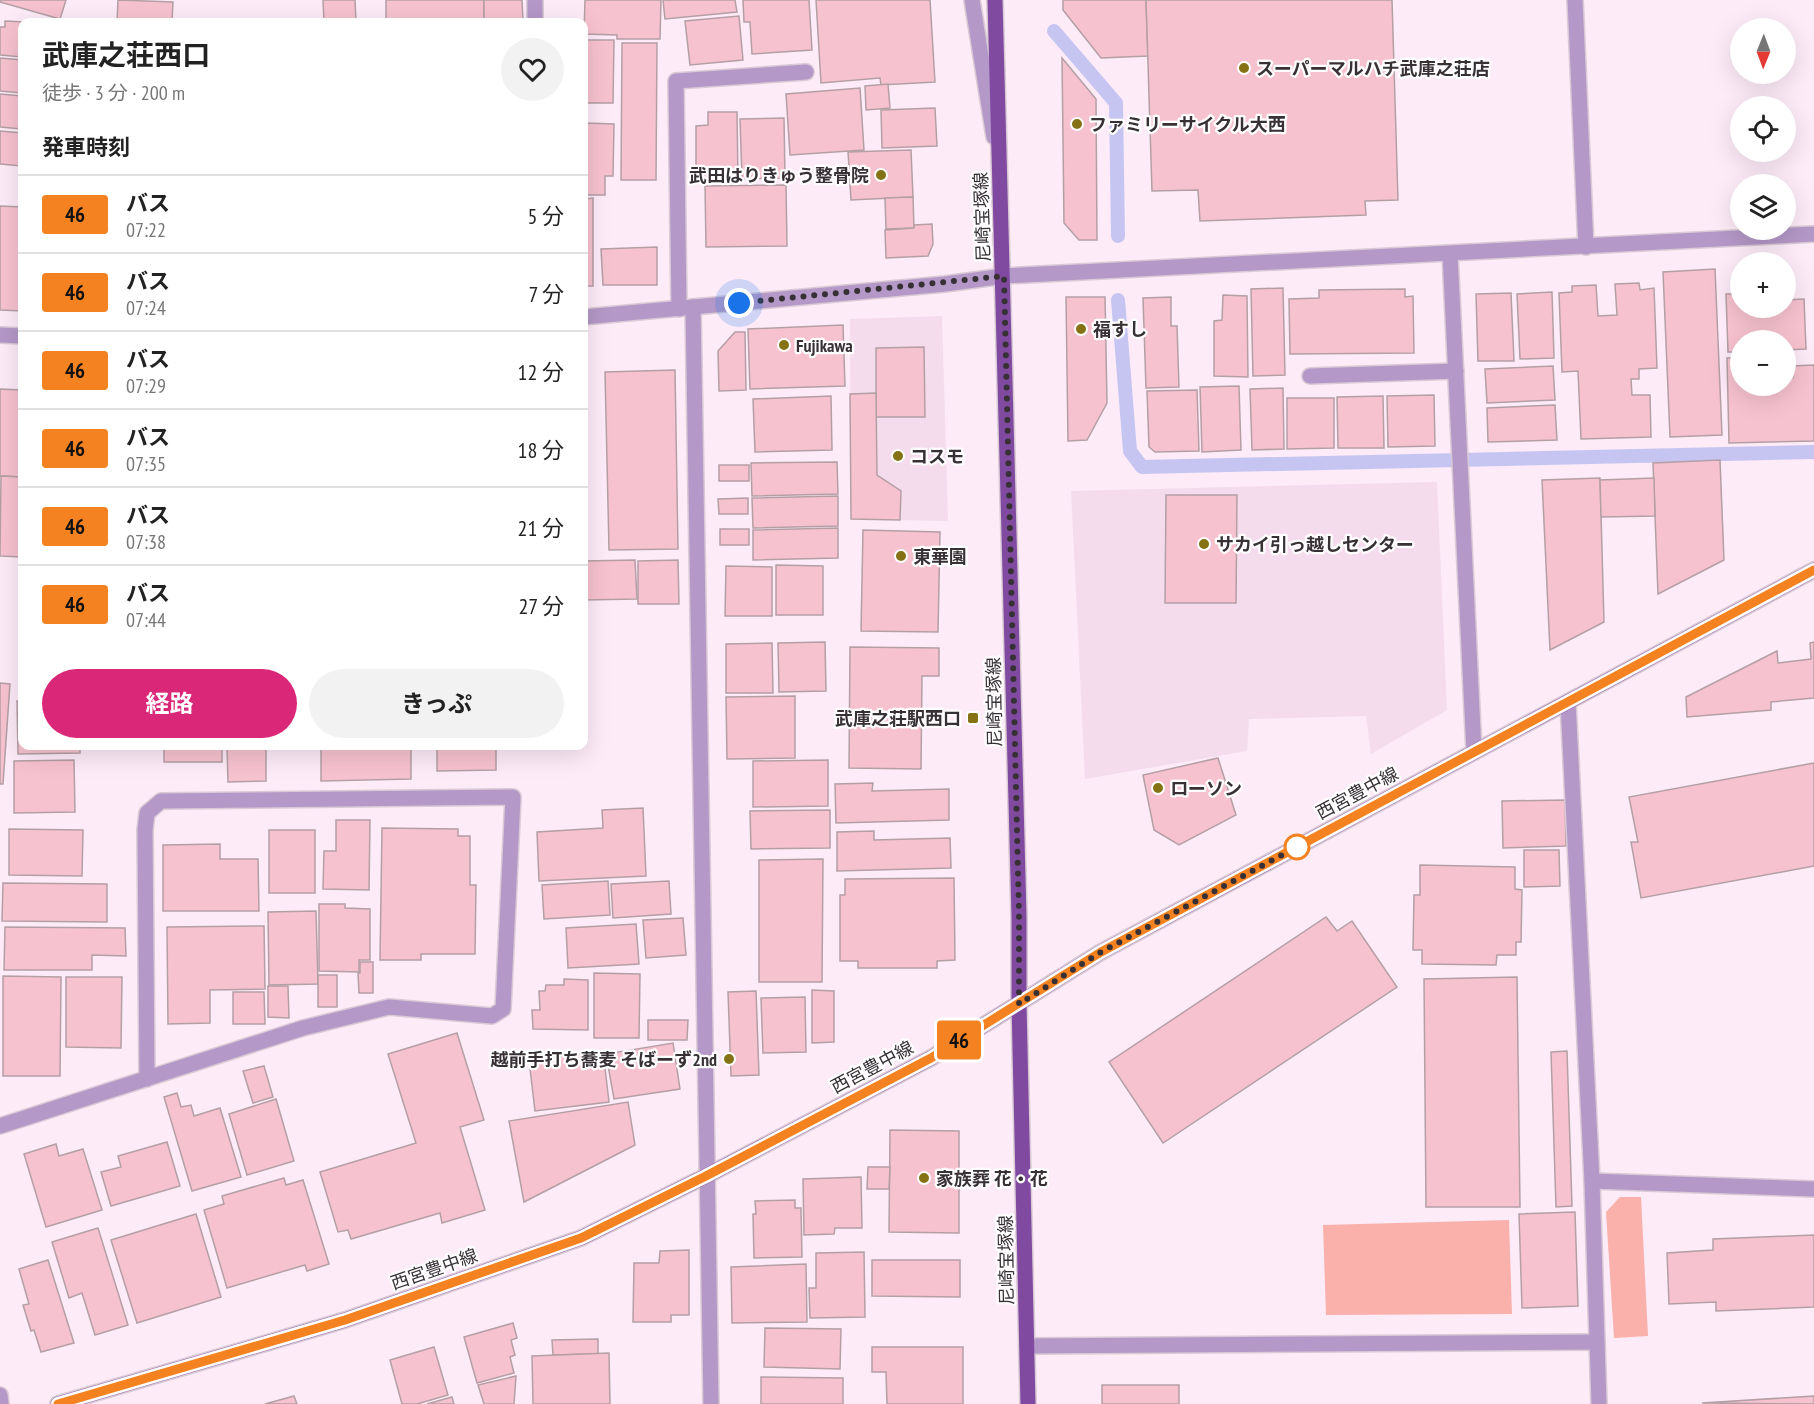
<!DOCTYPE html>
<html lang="ja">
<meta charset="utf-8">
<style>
:root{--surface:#fff;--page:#f2f2f2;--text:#222;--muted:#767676;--line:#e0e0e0;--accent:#db2777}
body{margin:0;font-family:"PT Sans Narrow","Noto Sans JP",sans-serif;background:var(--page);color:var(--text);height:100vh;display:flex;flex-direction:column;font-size:22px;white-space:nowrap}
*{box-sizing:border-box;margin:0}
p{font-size:20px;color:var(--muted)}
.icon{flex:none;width:33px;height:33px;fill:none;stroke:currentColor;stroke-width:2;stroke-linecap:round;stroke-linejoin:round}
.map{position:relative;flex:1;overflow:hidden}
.panel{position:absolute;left:18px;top:18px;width:570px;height:732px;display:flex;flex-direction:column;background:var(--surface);border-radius:12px;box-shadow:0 6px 24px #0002}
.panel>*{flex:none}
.badge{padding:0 12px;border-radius:4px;font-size:21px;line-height:39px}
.needle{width:39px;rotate:181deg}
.buttons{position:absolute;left:1730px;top:18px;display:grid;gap:12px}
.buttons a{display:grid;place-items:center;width:66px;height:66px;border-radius:50%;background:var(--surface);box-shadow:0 6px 24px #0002;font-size:30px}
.you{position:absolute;width:30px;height:30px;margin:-15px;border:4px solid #fff;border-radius:50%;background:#1a73e8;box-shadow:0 0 0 9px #1a73e833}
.map>.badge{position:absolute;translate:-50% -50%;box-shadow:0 0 0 3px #fff}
h2{padding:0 24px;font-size:22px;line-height:54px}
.round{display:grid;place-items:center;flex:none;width:63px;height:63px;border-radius:32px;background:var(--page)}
.overview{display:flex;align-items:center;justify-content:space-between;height:102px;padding:0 24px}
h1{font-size:28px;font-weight:700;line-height:45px}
.action{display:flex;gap:12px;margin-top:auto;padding:12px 24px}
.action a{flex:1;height:69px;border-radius:36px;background:var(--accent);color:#fff;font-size:24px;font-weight:700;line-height:69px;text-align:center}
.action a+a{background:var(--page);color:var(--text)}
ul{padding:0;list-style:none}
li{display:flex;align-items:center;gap:18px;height:78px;padding:0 24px;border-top:2px solid var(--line)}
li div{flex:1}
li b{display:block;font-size:22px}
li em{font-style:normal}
li .badge{min-width:66px;font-weight:700;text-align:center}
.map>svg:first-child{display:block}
.built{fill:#f4dced}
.green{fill:#fab1ab}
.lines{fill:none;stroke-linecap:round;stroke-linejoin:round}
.stream{stroke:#c6c5f2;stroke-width:14}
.building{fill:#f7c2d0;stroke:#b49fa5;stroke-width:1.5}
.lane-casing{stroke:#d9cad5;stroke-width:18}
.street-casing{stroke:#d9cad5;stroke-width:18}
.secondary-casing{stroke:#d9cad5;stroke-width:18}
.primary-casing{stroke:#d9cad5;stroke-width:18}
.lane{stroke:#b498c8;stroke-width:15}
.street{stroke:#b498c8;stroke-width:15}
.secondary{stroke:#966cb2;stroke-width:15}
.primary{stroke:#804aa1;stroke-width:15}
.line-casing{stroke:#fff;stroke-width:14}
.line{stroke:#f58220;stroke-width:9}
.walk{stroke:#373136;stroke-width:6;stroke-dasharray:0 10.8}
.poi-dot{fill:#847214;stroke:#fefefe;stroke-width:2}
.stop-dot{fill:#fff;stroke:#f58220;stroke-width:3}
.labels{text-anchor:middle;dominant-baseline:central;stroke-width:4.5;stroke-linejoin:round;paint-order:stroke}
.poi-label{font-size:18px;font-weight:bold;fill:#373136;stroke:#fefefe;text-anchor:start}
.street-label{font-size:18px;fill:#373136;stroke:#fefefe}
</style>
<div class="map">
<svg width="1814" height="1404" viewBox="0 0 1814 1404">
<rect width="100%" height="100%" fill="#fdebf8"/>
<g class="built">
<polygon points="942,316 948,521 851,519 850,319"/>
<polygon points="1437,482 1447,710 1371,754 1366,716 1249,719 1247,751 1085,779 1071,491"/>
</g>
<g class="green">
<polygon points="1620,1197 1641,1197 1648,1336 1614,1338 1606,1212"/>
<polygon points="1509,1220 1512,1314 1326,1315 1323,1225"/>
</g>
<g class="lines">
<g class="stream">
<polyline points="1054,31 1116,103 1118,236"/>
<polyline points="1118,300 1130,451 1142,467 1814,452"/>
</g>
</g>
<g class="building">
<polygon points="0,0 66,0 60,19 0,2"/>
<polygon points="118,0 173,2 172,22 117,22"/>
<polygon points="323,0 355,0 356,21 324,22"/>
<rect x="386" y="0" width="98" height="22"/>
<polygon points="484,0 522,0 523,22 484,22"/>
<polygon points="585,0 661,0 660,39 617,39 617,35 584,34"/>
<polygon points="663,0 735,0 737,12 665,19"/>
<polygon points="743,0 809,0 812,50 752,54 750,22 744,22"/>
<polygon points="816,0 930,0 935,82 881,85 880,78 821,83"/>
<polygon points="1063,0 1146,0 1148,56 1101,58 1063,10"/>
<polygon points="1146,0 1392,0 1398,200 1365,201 1366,215 1200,221 1198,190 1152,191"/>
<polygon points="739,16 743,60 690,65 685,21"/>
<polygon points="5,21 24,22 22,22 22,57 0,55 0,27 5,27"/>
<polygon points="222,21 299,21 222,22"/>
<polygon points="584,40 614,40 613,103 584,103"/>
<polygon points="622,43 657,43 656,180 621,180"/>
<polygon points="0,58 22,60 22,93 0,91"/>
<polygon points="1062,58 1096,99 1097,240 1079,240 1064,223"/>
<polygon points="888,84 890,108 866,110 865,86"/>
<polygon points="860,88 864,150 790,155 786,94"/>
<polygon points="0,94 22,96 22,129 0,127"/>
<polygon points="935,108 937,146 882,148 881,110"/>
<polygon points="708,112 737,112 738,181 696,181 696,126 708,125"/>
<polygon points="784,118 785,178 742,179 740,119"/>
<polygon points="584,123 614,124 613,176 605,176 605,195 584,195"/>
<polygon points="0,131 22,133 22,166 0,164"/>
<polygon points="911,150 913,197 851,200 848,152"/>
<polygon points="786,185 787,246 706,247 705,186"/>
<polygon points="913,197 914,228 886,229 885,198"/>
<polygon points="593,198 593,286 584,286 584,199"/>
<polygon points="0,206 22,207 22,311 0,310"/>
<polygon points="932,224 933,244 928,256 886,258 885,230 914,228 914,225"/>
<polygon points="657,247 657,285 603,285 601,249"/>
<polygon points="1715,269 1722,435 1670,437 1663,272"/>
<polygon points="1639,283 1640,290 1654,288 1657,368 1639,369 1639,379 1631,379 1632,395 1650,395 1651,437 1581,439 1578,371 1562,372 1559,293 1572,292 1572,286 1596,285 1598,316 1617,315 1615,284"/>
<polygon points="1283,288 1285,375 1253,376 1251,289"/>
<polygon points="1405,289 1405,297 1413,296 1414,353 1290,354 1289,299 1319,298 1319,290"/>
<polygon points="1552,292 1554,358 1520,359 1517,294"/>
<polygon points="1511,293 1514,361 1478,361 1476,294"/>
<polygon points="1726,294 1740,294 1740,308 1785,308 1785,300 1804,299 1806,349 1785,350 1785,340 1740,340 1740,352 1728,352"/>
<polygon points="1223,295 1247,296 1248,377 1214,376 1214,321 1222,320"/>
<polygon points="1066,297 1105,297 1107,403 1087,440 1068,441"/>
<polygon points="1171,297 1171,326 1177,326 1179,387 1146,388 1143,298"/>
<polygon points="843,325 845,386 750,389 748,329"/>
<polygon points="735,332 745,332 746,390 719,391 718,351"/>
<polygon points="924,347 925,417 876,417 876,348"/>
<polygon points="1727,358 1740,358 1740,386 1785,386 1785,378 1793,377 1792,366 1814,365 1814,441 1729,443"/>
<polygon points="1553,366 1555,400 1487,403 1485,369"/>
<polygon points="675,370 678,549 609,550 605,372"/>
<polygon points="1239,386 1241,450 1202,452 1200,387"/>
<polygon points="1283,388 1284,449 1252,450 1250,389"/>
<polygon points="0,389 22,390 22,477 0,476"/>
<polygon points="1197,390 1199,451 1155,452 1149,447 1147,391"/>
<polygon points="876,393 877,475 901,491 900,520 851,519 850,394"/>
<polygon points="1434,395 1435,446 1388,447 1387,396"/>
<polygon points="831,396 832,450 755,452 753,399"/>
<polygon points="1383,396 1384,448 1338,448 1337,397"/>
<polygon points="1287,398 1334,398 1334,448 1287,449"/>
<polygon points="1555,405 1557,440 1488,442 1487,408"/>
<polygon points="1720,460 1724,560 1658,594 1653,463"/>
<polygon points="837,462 838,494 752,496 751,463"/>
<rect x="719" y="465" width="30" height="16"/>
<polygon points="1,476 22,477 22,557 0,556"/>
<polygon points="1600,478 1604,622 1550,650 1542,480"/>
<polygon points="1654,478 1655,516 1601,517 1600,480"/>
<polygon points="1166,495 1237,495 1236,603 1165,603"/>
<polygon points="838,496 838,526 753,528 752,498"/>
<polygon points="748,498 748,514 719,514 718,499"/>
<polygon points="838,528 838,558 753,560 753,530"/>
<rect x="720" y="529" width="29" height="16"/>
<polygon points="863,530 940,532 938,632 861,631"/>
<polygon points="635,560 637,599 584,600 584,561"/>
<polygon points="678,560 679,604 638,604 638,561"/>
<polygon points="776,565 823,566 823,615 776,615"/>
<polygon points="726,566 772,567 772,616 725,616"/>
<polygon points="825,642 826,691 779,692 778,643"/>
<polygon points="1814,642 1814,698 1771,702 1771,710 1687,717 1686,697 1777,651 1778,663 1811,659 1810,643"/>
<polygon points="772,643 773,693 726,693 726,644"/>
<polygon points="850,647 939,648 939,676 922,676 921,769 849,768"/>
<polygon points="0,683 10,684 3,784 0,784"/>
<polygon points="795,696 795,758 727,759 726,697"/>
<polygon points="17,701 22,701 22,746 80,746 80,753 18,754"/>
<rect x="164" y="746" width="58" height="16"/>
<polygon points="321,746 411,746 411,779 321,781"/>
<polygon points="420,746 496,746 496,770 437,771 437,746"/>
<polygon points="227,748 266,748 266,781 228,782"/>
<polygon points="1218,758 1236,815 1179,845 1154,830 1143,775"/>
<polygon points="74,760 75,812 14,813 14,761"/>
<polygon points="828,760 828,806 753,807 753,761"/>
<polygon points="1814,763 1814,866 1641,898 1631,842 1638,842 1629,797"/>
<polygon points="873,783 872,791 949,789 949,820 836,823 835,784"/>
<polygon points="1565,800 1566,846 1503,848 1502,801"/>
<polygon points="643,808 646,876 539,881 537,832 603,828 602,810"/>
<polygon points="830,810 830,848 751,849 750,811"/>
<polygon points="336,820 370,820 369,890 323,889 324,851 336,851"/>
<polygon points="382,828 458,829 458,836 470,836 470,885 476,885 475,954 421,954 421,960 380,960"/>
<polygon points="9,829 83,830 82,876 9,875"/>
<rect x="269" y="830" width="46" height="63"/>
<polygon points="874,831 874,840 950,838 951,868 837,871 837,832"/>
<polygon points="220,844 220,859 258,859 259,911 163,911 163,845"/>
<polygon points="1524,850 1559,850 1560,886 1524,887"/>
<polygon points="823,859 822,982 759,982 759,860"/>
<polygon points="1420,865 1515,867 1515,889 1522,890 1521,942 1516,942 1516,955 1497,955 1496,965 1422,964 1422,950 1413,950 1414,895 1420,895"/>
<polygon points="954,878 955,960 937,961 937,968 858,968 858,961 840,961 840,895 845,895 845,879"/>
<polygon points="608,881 610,915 544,919 542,885"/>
<polygon points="669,881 671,914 613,918 611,884"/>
<polygon points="3,883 107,884 107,922 2,921"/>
<polygon points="319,904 345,904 345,908 370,909 370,960 359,960 359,972 319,971"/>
<polygon points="316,911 318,984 269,985 268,912"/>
<polygon points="1326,917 1337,931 1352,921 1397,987 1163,1143 1109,1062"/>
<polygon points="683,918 686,955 646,958 643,920"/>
<polygon points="636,924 639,964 568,968 566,928"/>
<polygon points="264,926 265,989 210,990 210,1023 168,1024 167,927"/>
<polygon points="5,927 125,928 126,956 92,955 92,970 4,970"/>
<polygon points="360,962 373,962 373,993 359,993 358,973 360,973"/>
<polygon points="594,973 640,974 639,1038 594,1038"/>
<rect x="318" y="975" width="19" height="32"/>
<polygon points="3,976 61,977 60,1076 3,1076"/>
<polygon points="66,977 122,977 121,1048 66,1047"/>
<polygon points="1517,977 1520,1207 1426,1207 1424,979"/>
<polygon points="564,979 588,980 588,1030 533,1029 532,1010 540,1010 539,991 545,991 546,985 564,985"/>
<polygon points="268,986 288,986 289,1018 268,1017"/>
<polygon points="812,990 834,991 834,1042 812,1043"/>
<polygon points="756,991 759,1075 731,1076 728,992"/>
<polygon points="233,992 264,992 265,1024 233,1024"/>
<polygon points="805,997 806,1052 763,1053 761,998"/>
<polygon points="648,1020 688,1020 687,1040 648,1040"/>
<polygon points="457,1033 484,1120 460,1127 485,1210 442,1223 440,1213 351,1239 348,1230 338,1232 320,1172 416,1143 388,1054"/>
<polygon points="673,1043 680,1089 614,1099 606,1054"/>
<polygon points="603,1051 609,1102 535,1111 529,1060"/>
<polygon points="1567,1051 1572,1206 1556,1207 1551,1052"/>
<polygon points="264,1066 273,1097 253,1103 243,1071"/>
<polygon points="177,1093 181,1107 191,1105 194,1116 220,1108 241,1177 192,1191 164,1097"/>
<polygon points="276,1099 294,1161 247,1175 229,1114"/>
<polygon points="628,1102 635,1145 524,1202 509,1121"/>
<polygon points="890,1130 959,1131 959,1233 889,1232"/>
<polygon points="167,1142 180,1186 111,1206 101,1172 121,1167 118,1156"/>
<polygon points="56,1144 59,1156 83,1149 102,1210 46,1227 24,1154"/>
<polygon points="868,1167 890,1167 889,1189 867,1189"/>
<polygon points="861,1177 862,1228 835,1228 834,1234 804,1235 803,1179"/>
<polygon points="284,1178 286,1185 303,1180 329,1264 307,1271 305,1265 227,1288 204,1210 224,1204 222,1196"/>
<polygon points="795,1200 795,1208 801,1208 802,1257 754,1258 753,1214 756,1214 755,1201"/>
<polygon points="1575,1212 1578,1306 1522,1308 1519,1214"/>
<polygon points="196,1214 221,1297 137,1323 111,1240"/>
<polygon points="98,1228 128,1325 95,1335 82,1293 69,1298 52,1242"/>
<polygon points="1814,1235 1814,1307 1716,1311 1716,1302 1669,1304 1667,1253 1713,1250 1713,1239"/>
<polygon points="689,1250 689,1315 671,1315 671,1322 633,1322 634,1263 659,1263 660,1251"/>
<polygon points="864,1252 865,1317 810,1318 809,1288 816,1288 816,1253"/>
<polygon points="48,1260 74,1343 41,1352 34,1330 31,1331 23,1305 29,1304 19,1269"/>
<polygon points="872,1260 960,1260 960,1297 872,1296"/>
<polygon points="806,1264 807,1322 732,1323 731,1267"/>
<polygon points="513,1323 517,1338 511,1340 515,1355 510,1357 514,1373 477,1383 464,1337"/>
<polygon points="765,1328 841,1329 840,1369 764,1367"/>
<polygon points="598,1339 598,1354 553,1355 552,1340"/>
<polygon points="434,1347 448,1395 417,1404 402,1404 390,1360"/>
<polygon points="872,1347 963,1347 963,1404 887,1404 886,1372 872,1372"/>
<polygon points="609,1353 610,1404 533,1404 532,1356"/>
<polygon points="516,1376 514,1404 484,1404 478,1385"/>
<polygon points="761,1377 843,1378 843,1404 761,1404"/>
<rect x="1102" y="1385" width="77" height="19"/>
<polygon points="294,1396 297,1404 265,1404"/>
<polygon points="1814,1396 1814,1404 1702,1403"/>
<polygon points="452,1397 454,1404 427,1404"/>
</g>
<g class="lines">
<defs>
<g id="lane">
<polyline points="679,309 676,81 806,72"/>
<polyline points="1310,376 1456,371"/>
</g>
<g id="street">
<polyline points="972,0 994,137"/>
<polyline points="1575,0 1586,247"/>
<polyline points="535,22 535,0"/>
<polyline points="1450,254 1474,752"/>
<polyline points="693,307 711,1404"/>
<polyline points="584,317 945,284 1004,276 1814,234"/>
<polyline points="0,335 22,336"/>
<polyline points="1568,702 1592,1181 1599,1404"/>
<polyline points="0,1126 303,1028 389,1007 492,1016 503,1009 513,797 161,801 147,813 145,830 147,1079"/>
<polyline points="1592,1181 1814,1189"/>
<polyline points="1027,1346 1596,1342"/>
<polyline points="0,1395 1,1404"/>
</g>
<polyline id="secondary" points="58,1404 345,1320 581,1238 706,1176 931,1058 1101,952 1814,570"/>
<polyline id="primary" points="995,0 1019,916 1019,1004 1028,1404"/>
</defs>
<use href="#lane" class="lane-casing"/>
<use href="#street" class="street-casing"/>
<use href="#secondary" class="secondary-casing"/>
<use href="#primary" class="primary-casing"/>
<use href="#lane" class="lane"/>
<use href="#street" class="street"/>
<use href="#secondary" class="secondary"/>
<use href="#primary" class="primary"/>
</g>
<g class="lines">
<defs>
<polyline id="line" points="58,1404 345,1320 581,1238 706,1176 931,1058 1101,952 1814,570"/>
</defs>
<use href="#line" class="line-casing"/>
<use href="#line" class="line"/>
<polyline class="walk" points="739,303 1004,276 1019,916 1019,1004 1101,952 1297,847"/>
</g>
<g class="poi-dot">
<circle cx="1244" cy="68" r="6"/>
<circle cx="1077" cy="124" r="6"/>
<circle cx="881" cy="175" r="6"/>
<circle cx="1081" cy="329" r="6"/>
<circle cx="784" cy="345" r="6"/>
<circle cx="898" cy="456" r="6"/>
<circle cx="1204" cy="544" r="6"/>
<circle cx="901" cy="556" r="6"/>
<rect x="967" y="712" width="12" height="12" rx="3"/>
<circle cx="1158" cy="788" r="6"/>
<circle cx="729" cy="1059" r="6"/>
<circle cx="924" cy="1178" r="6"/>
</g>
<circle class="stop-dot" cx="1297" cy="847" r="12"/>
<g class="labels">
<g class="poi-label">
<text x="1256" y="68">スーパーマルハチ武庫之荘店</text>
<text x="1089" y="124">ファミリーサイクル大西</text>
<text x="869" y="175" text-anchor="end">武田はりきゅう整骨院</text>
<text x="1093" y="329">福すし</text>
<text x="796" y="345">Fujikawa</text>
<text x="910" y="456">コスモ</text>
<text x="1216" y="544">サカイ引っ越しセンター</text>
<text x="913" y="556">東華園</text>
<text x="961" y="718" text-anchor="end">武庫之荘駅西口</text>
<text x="1170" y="788">ローソン</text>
<text x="717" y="1059" text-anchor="end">越前手打ち蕎麦 そばーず2nd</text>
<text x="936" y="1178">家族葬 花・花</text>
</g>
<g class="street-label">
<text transform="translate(982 217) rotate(-92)">尼崎宝塚線</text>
<text transform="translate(994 702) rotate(-91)">尼崎宝塚線</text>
<text transform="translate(1357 793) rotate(-28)">西宮豊中線</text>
<text transform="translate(872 1067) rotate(-28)">西宮豊中線</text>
<text transform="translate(1006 1260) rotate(-91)">尼崎宝塚線</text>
<text transform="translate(434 1269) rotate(-19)">西宮豊中線</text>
</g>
</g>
</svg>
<div class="buttons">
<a><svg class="needle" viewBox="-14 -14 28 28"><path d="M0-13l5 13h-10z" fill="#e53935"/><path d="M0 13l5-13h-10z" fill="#767676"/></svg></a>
<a><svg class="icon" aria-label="locate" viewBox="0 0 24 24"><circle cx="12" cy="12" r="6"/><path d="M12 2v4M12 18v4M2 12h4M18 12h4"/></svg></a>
<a><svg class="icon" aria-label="layers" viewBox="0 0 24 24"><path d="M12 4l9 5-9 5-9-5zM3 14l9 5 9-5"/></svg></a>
<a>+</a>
<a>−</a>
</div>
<div class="you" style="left:739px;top:303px"></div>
<b class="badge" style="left:959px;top:1040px;background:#f58220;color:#111">46</b>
<section class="panel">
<div class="overview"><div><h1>武庫之荘西口</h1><p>徒歩 · 3 分 · 200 m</p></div><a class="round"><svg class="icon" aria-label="heart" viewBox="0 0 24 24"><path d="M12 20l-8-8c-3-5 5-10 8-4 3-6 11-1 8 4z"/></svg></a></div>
<h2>発車時刻</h2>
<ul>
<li><span class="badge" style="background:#f58220;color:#111">46</span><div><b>バス</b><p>07:22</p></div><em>5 分</em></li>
<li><span class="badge" style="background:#f58220;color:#111">46</span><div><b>バス</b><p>07:24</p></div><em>7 分</em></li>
<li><span class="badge" style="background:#f58220;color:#111">46</span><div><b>バス</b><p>07:29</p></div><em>12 分</em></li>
<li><span class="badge" style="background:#f58220;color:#111">46</span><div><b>バス</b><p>07:35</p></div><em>18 分</em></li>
<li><span class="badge" style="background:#f58220;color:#111">46</span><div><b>バス</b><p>07:38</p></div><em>21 分</em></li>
<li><span class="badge" style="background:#f58220;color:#111">46</span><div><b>バス</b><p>07:44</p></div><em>27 分</em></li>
</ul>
<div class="action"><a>経路</a><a>きっぷ</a></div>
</section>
</div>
